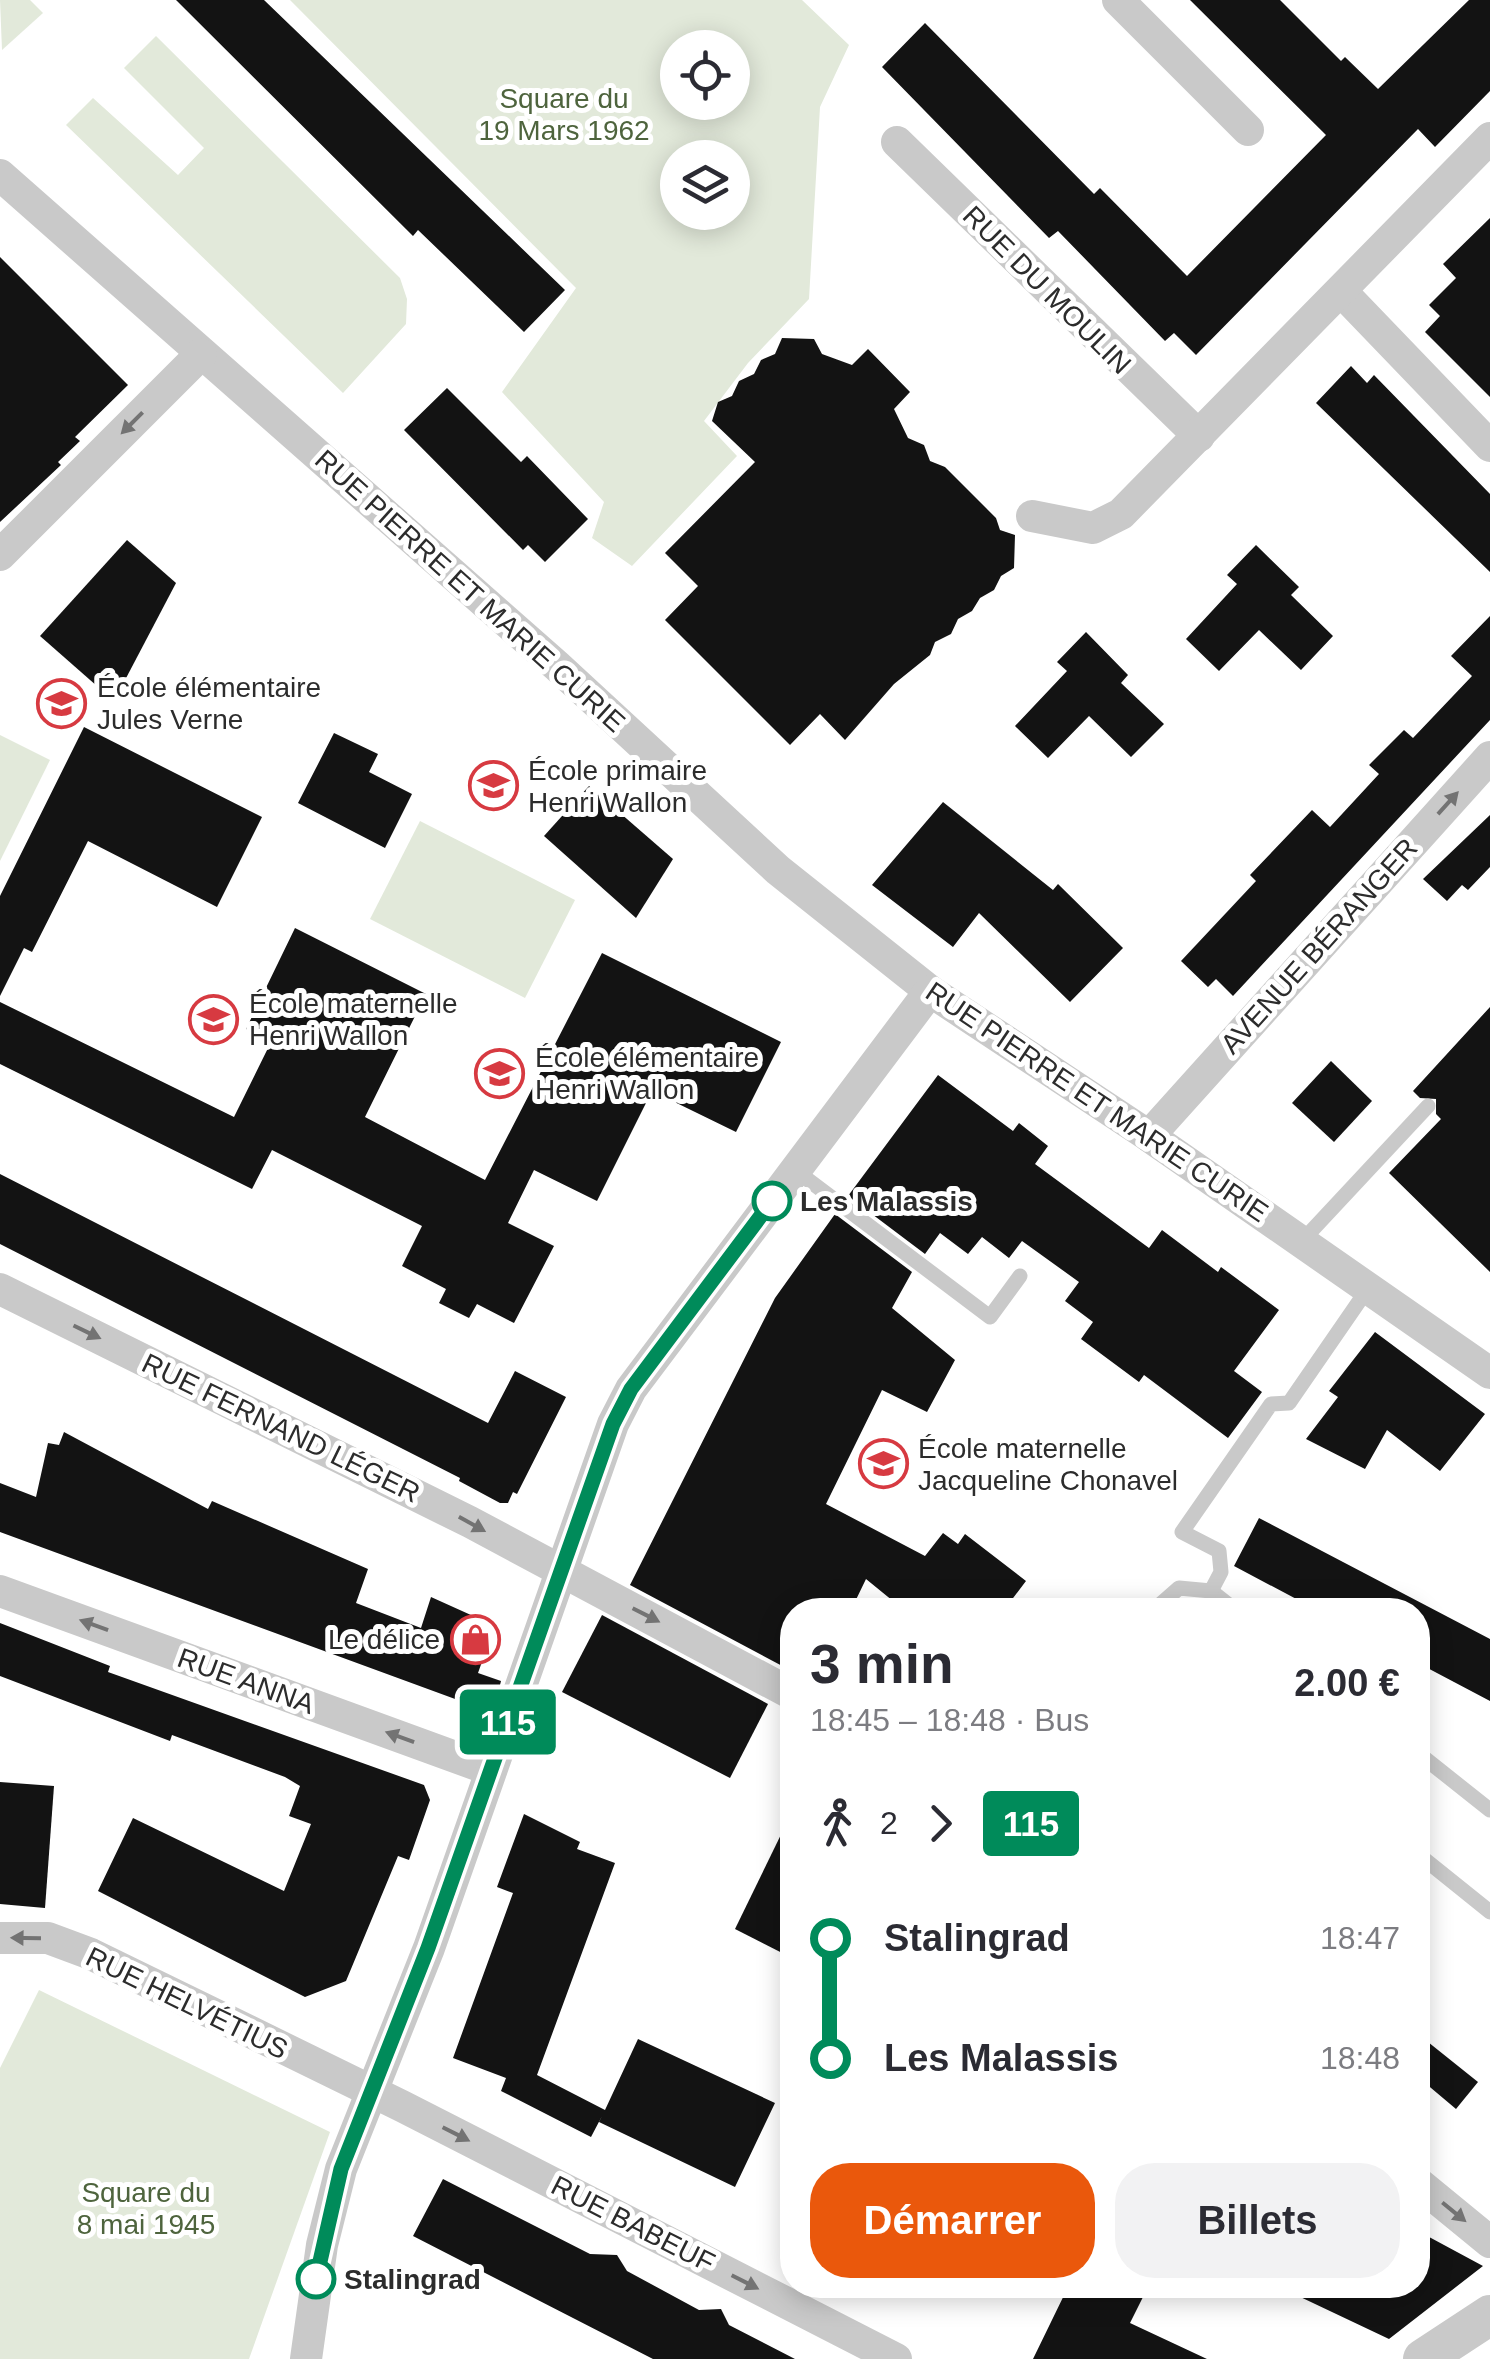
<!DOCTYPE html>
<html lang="fr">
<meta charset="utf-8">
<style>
:root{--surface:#fff;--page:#f2f2f3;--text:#2b2b33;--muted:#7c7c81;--accent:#ea580c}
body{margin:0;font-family:Arial,sans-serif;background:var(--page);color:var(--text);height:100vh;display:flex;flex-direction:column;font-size:38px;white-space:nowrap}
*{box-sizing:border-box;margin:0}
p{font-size:32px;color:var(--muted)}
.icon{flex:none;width:55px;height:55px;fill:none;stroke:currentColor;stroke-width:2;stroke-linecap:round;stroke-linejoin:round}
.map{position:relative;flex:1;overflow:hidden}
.sheet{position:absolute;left:780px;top:1598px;width:650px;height:700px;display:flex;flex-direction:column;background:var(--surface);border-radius:40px;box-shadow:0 5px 25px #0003}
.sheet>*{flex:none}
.badge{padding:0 20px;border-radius:8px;font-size:35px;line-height:65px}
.controls{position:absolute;left:660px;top:30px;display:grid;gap:20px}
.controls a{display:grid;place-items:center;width:90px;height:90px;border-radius:50%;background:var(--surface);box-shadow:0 5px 25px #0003;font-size:50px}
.map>.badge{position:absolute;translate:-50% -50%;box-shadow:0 0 0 5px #fff}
.legs{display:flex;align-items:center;gap:15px;height:110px;padding:0 30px;font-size:32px}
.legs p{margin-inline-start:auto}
.head{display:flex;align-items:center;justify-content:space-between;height:170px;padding:0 30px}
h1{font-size:55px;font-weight:700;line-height:75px}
.action{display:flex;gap:20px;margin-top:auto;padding:20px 30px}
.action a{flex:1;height:115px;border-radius:40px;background:var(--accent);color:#fff;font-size:40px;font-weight:700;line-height:115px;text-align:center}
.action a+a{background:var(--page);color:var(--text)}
ul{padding:0 30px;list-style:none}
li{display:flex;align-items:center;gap:35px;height:120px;font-size:38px}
li i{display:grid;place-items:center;width:15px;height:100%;margin:0 12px;background:currentColor}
li i::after{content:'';width:25px;height:25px;margin:-12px;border:8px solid;border-radius:50%;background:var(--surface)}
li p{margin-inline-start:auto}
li:first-child i{background:linear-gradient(#0000 50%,currentColor 0)}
li:last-child i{background:linear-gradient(currentColor 50%,#0000 0)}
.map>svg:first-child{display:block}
.green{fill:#e2e9da;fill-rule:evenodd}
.building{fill:#131313}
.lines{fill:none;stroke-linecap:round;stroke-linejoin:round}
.service{stroke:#c9c9c9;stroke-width:15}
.minor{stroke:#c9c9c9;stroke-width:32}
.tertiary{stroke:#c9c9c9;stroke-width:40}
.oneway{fill:#737373}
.line-1-casing{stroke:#fff;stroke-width:22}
.line-1{stroke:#008b5a;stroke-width:15}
.stop-1-dot{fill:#fff;stroke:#008b5a;stroke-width:5}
.labels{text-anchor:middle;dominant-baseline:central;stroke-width:10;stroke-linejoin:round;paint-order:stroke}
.park-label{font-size:28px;fill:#4e643d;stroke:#fff}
.street-label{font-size:28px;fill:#2c2c2c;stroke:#fff}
.poi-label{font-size:28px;fill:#2c2c2c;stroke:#fff;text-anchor:start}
.stop-label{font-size:28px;font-weight:bold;fill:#2c2c2c;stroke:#fff;text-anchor:start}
</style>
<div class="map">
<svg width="1490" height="2359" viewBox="0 0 1490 2359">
<rect width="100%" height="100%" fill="#fff"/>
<g class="green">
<polygon points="0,0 30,0 43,13 2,50"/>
<path d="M290,0H802L849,45L820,107L809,299L748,363L704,421L737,456L632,566L592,538L604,502L502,392L576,288ZM678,48H732V102H678ZM678,158H732V212H678Z"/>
<polygon points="156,36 400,278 407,299 406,324 343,393 66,125 93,98 178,175 204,148 124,68"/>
<polygon points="0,735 50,760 0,861"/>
<polygon points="420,821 575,900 525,998 370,919"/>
<polygon points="39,1990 330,2132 249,2359 0,2359 0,2068"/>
</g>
<g class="building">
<polygon points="176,0 264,0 565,290 524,332 418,230 413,236"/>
<polygon points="1190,0 1280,0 1341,61 1345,57 1378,89 1469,0 1490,0 1490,91 1435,147 1418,129 1196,355 1174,333 1165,341 1058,231 1049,238 882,67 925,23 1094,194 1100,188 1187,276 1326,135"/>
<polygon points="1490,218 1490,397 1425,332 1440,316 1429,305 1456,278 1443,264"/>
<polygon points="0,257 128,385 75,437 80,441 58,462 61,465 0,522"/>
<polygon points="782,338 814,339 822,354 852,365 868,349 910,392 894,409 908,438 924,445 930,461 945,467 996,518 1000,530 1015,535 1014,568 1001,576 994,590 980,598 972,611 958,619 951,634 935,642 930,655 894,684 845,740 820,714 790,745 665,620 698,586 665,553 755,462 712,421 718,402 732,396 739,381 754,374 761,360 775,354"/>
<polygon points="1351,366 1367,383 1374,375 1490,494 1490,572 1316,403"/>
<polygon points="447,388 521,462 527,456 588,519 545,562 528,545 523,550 404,430"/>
<polygon points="127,540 176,583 114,701 40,636"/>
<polygon points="1256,545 1299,587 1291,595 1333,636 1301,670 1259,630 1219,671 1186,639 1237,584 1227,575"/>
<polygon points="1490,616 1490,720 1233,996 1216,979 1208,987 1181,961 1256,881 1250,875 1312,810 1330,827 1379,774 1369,765 1404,730 1413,738 1472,676 1451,656"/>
<polygon points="1086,632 1128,675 1121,683 1164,724 1131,757 1089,716 1048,758 1015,726 1067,671 1057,662"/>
<polygon points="84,727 262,817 217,907 88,841 32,952 24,948 0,996 0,896"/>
<polygon points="334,733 378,754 369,772 412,794 385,848 298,803"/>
<polygon points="589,786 673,859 636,918 544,836"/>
<polygon points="943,802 1053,890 1058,884 1123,948 1070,1002 979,913 953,947 872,885"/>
<polygon points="1490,815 1490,867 1468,890 1462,885 1447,901 1423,879"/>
<polygon points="295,928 426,994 365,1117 485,1180 602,953 781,1042 736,1132 652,1091 597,1201 534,1170 508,1223 554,1246 514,1323 477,1304 469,1318 439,1303 446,1289 402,1266 422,1226 272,1150 252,1189 0,1064 0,1002 234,1117 271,1042 246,1029"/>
<polygon points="1490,1007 1490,1272 1389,1173 1441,1119 1436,1114 1436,1099 1420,1098 1413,1091"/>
<polygon points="1331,1061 1372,1101 1334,1142 1292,1103"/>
<polygon points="938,1075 1013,1131 1019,1123 1048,1146 1035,1164 1149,1248 1162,1230 1218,1272 1221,1267 1279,1310 1234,1371 1262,1392 1228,1438 1144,1375 1139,1382 1081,1339 1093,1322 1065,1301 1079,1282 1022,1241 1009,1258 982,1237 968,1254 940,1233 925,1254 848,1196"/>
<polygon points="0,1174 488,1423 515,1371 566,1397 517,1494 513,1492 508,1503 500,1503 459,1481 460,1478 0,1244"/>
<polygon points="835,1214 912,1272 892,1308 955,1360 927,1412 882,1390 826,1504 925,1556 943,1533 958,1544 965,1534 1026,1581 1004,1610 904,1610 866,1579 851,1610 792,1610 792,1656 786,1668 630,1585 775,1298"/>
<polygon points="1375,1332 1485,1414 1440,1471 1387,1430 1365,1469 1306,1439 1338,1397 1329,1391"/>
<polygon points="64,1432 208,1509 212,1501 368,1569 356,1603 421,1628 431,1597 482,1620 490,1639 478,1673 501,1681 499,1689 466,1703 0,1532 0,1483 36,1497 48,1443 59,1445"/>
<polygon points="1259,1518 1490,1639 1490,1701 1418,1663 1418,1610 1317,1610 1234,1566"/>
<polygon points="602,1615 768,1704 730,1778 562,1692"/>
<polygon points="0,1623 110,1666 108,1672 424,1785 430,1800 409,1860 398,1856 346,1981 305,1997 98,1891 133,1818 284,1891 311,1824 289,1816 300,1786 285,1777 172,1735 170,1741 0,1676"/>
<polygon points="0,1782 54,1786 45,1908 0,1904"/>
<polygon points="792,1812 792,1958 735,1929"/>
<polygon points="524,1814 580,1842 577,1849 615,1863 537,2075 605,2110 638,2039 775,2103 735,2187 599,2122 602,2116 591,2137 501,2091 506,2078 453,2058 513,1893 497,1887"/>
<polygon points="1418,2034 1478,2082 1456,2109 1418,2077"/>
<polygon points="443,2179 590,2254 617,2255 627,2271 699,2310 721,2309 729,2325 795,2359 653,2359 413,2236"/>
<polygon points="1418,2231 1483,2266 1389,2339 1275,2285 1418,2285"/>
<polygon points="1069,2285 1149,2285 1130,2323 1207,2359 1033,2359"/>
</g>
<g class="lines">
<g class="service">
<polyline points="795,1170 990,1317 1020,1276"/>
<polyline points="1302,1241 1428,1106"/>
<polyline points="1211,1591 1235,1610"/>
<polyline points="1154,1610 1179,1588 1211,1591 1221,1572 1219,1551 1182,1532 1271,1404 1289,1403 1369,1287"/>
<polyline points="1418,1753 1490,1810"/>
<polyline points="1418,1854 1490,1912"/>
</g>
<g class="minor">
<polyline points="1118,0 1248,130"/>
<polyline points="897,142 1199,436"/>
<polyline points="0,175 557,666 778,870 930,991 1149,1136 1490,1373"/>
<polyline points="1341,291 1490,446"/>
<polyline points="1032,516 1093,528 1121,514 1490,138"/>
<polyline points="0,555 201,354"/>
<polyline points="1149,1136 1490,757"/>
<polyline points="0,1289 470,1522 792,1694"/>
<polyline points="0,1591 491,1770"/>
<polyline points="0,1938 48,1938 91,1954 402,2106 896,2359"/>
<polyline points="1418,2183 1490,2242"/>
<polyline points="306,2359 322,2245 341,2169 429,1948 613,1424 631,1389 930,991"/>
</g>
<polyline class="tertiary" points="1423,2359 1490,2315"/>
</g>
<defs><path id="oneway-solid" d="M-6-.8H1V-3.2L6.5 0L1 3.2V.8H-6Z" transform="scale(2.5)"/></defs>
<g class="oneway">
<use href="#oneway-solid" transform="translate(132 423) rotate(135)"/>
<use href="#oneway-solid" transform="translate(1448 803) rotate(-48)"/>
<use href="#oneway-solid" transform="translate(87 1332) rotate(26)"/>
<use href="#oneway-solid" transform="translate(472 1524) rotate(29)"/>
<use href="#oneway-solid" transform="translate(646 1615) rotate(27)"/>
<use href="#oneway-solid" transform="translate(94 1625) rotate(-160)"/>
<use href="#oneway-solid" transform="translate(400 1737) rotate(-160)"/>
<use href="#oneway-solid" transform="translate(26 1938) rotate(-179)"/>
<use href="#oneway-solid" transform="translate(456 2134) rotate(27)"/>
<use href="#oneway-solid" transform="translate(1454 2212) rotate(39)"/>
<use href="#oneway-solid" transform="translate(745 2282) rotate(27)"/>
</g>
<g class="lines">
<defs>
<polyline id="line-1" points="316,2279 341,2169 428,1948 613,1424 631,1389 772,1201"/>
</defs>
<use href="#line-1" class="line-1-casing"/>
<use href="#line-1" class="line-1"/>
</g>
<defs>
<symbol id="school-ring" viewBox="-11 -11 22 22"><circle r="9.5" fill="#fff" stroke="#d73a41" stroke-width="1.5"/><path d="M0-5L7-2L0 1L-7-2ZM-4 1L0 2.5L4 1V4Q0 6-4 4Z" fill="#d73a41"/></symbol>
<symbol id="shop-ring" viewBox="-11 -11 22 22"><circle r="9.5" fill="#fff" stroke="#d73a41" stroke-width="1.5"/><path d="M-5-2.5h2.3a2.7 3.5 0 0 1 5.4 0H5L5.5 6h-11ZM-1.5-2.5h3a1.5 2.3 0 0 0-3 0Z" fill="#d73a41"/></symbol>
</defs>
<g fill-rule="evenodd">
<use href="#school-ring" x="34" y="676" width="55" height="55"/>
<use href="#school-ring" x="466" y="758" width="55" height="55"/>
<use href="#school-ring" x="186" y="992" width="55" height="55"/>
<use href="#school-ring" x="472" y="1046" width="55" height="55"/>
<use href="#school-ring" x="856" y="1436" width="55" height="55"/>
<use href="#shop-ring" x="448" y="1612" width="55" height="55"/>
</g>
<g class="stop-1-dot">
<circle cx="772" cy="1201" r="18"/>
<circle cx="316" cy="2279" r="18"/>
</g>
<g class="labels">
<g class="park-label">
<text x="564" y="98">Square du<tspan x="564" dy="32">19 Mars 1962</tspan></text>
<text x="146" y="2192">Square du<tspan x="146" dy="32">8 mai 1945</tspan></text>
</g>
<g class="street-label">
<text transform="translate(1047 290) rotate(45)">RUE DU MOULIN</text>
<text transform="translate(470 591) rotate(42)">RUE PIERRE ET MARIE CURIE</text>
<text transform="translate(1319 946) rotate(-48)">AVENUE BÉRANGER</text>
<text transform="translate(1097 1102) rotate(34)">RUE PIERRE ET MARIE CURIE</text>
<text transform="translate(281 1428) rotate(26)">RUE FERNAND LÉGER</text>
<text transform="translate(246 1681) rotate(20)">RUE ANNA</text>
<text transform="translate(187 2003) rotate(26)">RUE HELVÉTIUS</text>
<text transform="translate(633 2224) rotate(27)">RUE BABEUF</text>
</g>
<g class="poi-label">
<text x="97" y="687">École élémentaire<tspan x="97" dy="32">Jules Verne</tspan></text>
<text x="528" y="770">École primaire<tspan x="528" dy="32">Henri Wallon</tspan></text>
<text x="249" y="1003">École maternelle<tspan x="249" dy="32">Henri Wallon</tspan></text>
<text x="535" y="1057">École élémentaire<tspan x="535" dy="32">Henri Wallon</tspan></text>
<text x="918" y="1448">École maternelle<tspan x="918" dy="32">Jacqueline Chonavel</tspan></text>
<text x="440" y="1639" text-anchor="end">Le délice</text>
</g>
<g class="stop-label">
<text x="800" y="1201">Les Malassis</text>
<text x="344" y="2279">Stalingrad</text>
</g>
</g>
</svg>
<div class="controls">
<a><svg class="icon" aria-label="locate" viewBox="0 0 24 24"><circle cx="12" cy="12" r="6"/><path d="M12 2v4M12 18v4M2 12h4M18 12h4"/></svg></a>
<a><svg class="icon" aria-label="layers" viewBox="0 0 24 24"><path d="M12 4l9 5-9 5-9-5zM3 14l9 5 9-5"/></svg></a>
</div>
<b class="badge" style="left:508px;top:1722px;background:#008b5a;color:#fff">115</b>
<section class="sheet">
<div class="head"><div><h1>3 min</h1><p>18:45 – 18:48 · Bus</p></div><b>2.00 €</b></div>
<div class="legs"><svg class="icon" aria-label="walk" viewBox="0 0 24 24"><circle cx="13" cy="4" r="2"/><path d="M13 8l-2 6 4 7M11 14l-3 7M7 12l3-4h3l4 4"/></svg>2<svg class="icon" aria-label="forward" viewBox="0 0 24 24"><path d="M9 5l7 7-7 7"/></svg><b class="badge" style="background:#008b5a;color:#fff">115</b></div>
<ul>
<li><i style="color:#008b5a"></i><b>Stalingrad</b><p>18:47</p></li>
<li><i style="color:#008b5a"></i><b>Les Malassis</b><p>18:48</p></li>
</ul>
<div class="action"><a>Démarrer</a><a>Billets</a></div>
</section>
</div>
